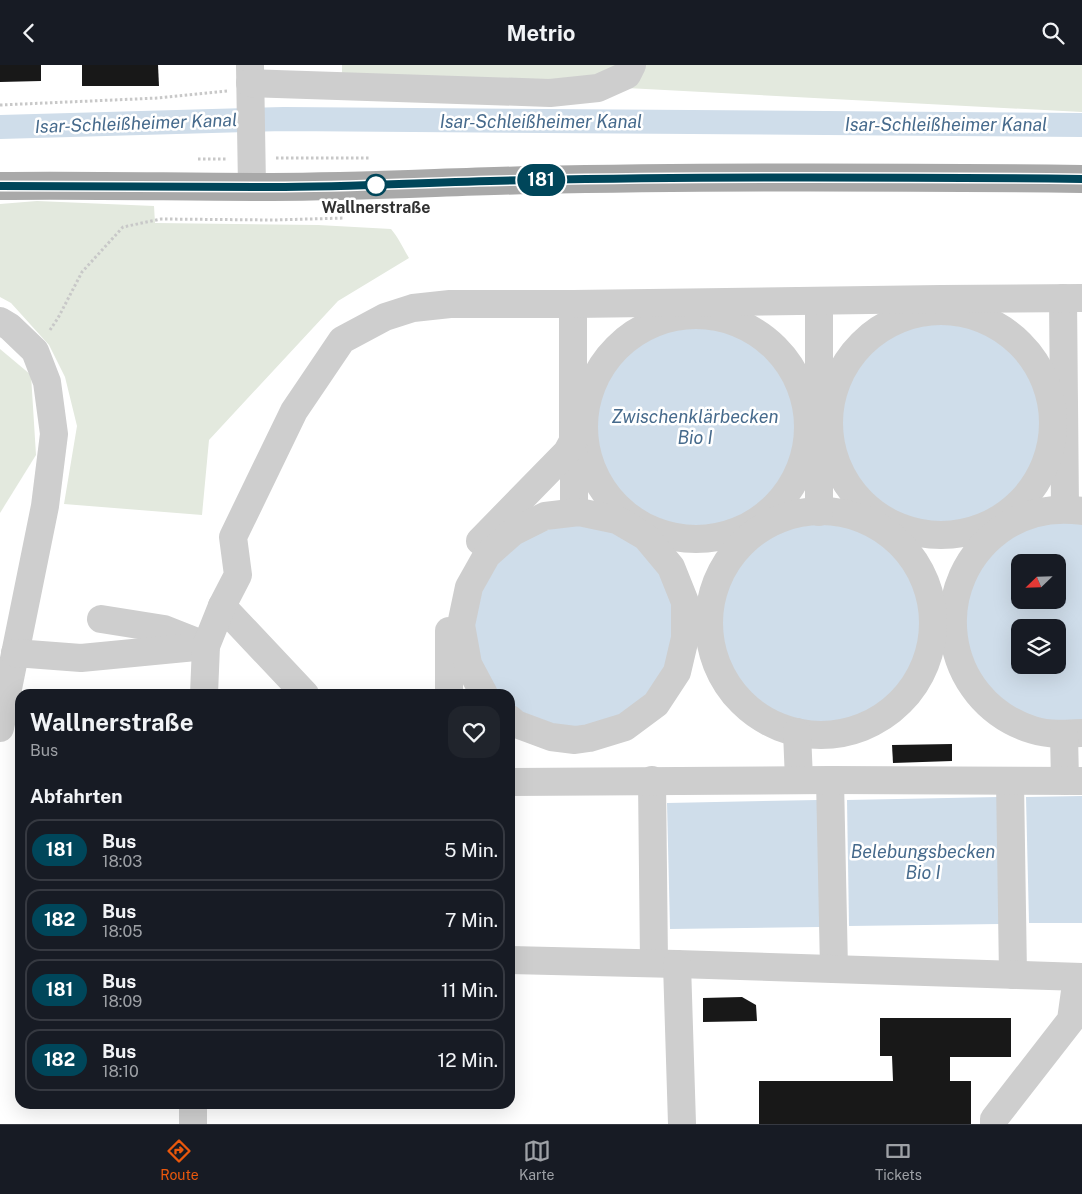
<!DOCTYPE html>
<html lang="de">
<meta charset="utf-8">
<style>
:root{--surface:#171b24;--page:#20242c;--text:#f1f3f6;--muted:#9ea1a6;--line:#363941;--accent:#ea580c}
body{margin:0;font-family:"Public Sans",sans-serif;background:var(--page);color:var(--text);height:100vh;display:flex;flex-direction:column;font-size:19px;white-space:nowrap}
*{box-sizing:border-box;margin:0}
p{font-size:16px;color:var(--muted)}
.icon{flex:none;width:28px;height:28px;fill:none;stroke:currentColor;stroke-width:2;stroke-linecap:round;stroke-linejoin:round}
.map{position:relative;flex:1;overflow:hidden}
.sheet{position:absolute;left:15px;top:624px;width:500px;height:420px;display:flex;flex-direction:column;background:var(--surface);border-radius:15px;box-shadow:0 5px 20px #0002}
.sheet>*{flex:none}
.badge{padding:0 10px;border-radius:16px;font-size:18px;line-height:32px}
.needle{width:32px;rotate:247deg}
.controls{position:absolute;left:1011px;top:489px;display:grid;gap:10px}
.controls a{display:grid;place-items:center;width:55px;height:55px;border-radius:10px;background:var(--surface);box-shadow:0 5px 20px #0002;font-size:25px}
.map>.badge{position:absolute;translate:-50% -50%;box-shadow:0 0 0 2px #fff}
h2{padding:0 15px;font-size:19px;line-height:45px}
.round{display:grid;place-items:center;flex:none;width:52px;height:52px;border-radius:15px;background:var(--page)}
.head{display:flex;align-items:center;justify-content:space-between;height:85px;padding:0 15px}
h1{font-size:24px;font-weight:700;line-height:38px}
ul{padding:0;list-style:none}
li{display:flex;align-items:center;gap:15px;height:62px;margin:0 10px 8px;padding:0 5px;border:2px solid var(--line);border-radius:15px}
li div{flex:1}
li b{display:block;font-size:19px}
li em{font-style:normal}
li .badge{min-width:55px;font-weight:700;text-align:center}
header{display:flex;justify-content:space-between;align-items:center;height:65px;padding:0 15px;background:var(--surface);font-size:22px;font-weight:700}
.dock{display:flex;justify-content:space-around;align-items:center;height:70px;border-top:1px solid var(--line);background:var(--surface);font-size:14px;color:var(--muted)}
.dock a{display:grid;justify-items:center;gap:2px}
.dock .current{color:var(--accent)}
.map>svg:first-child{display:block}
.green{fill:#e3e9de}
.water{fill:#cfddea;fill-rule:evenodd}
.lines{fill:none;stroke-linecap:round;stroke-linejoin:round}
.canal{stroke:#cfddea;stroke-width:24}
.building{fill:#181818}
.path{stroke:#c8c8c8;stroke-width:3;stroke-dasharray:2.5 2.5;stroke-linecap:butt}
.minor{stroke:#cecece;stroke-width:28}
.major{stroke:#a9a9a9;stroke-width:28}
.line-casing{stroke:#fff;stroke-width:11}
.line{stroke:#00465a;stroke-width:8}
.stop-dot{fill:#fff;stroke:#00465a;stroke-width:2.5}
.labels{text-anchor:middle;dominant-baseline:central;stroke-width:5;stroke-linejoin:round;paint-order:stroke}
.stop-label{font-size:16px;font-weight:bold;fill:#313131;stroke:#fff}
.water-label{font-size:18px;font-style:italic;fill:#466a8c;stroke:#fff}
</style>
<header><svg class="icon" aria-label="back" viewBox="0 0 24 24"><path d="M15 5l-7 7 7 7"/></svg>Metrio<svg class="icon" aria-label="search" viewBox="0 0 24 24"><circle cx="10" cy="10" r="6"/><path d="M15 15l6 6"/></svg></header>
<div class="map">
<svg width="1082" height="1059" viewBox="0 0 1082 1059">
<rect width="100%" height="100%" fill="#fff"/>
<g class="green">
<polygon points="342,0 1082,0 1082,47 342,8"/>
<path d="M37,136L154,141L155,158L318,160L391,164C398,172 403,183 409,193L338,236L209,375L202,450L64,439L77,361L65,312L49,280L11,238L0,232V139Z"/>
<polygon points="0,284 31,310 36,390 0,448"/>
</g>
<g class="water">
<circle cx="941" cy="359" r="107"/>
<circle cx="696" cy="361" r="107"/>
<path d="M1082,452V664L1010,649L964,591L966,518L1008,466ZM1020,498H1058V535H1020ZM1020,562H1058V600H1020Z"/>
<circle cx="819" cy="560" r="107"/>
<polygon points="580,456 614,463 643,481 665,507 681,572 653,636 589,670 510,648 510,629 489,629 472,597 474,524 516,473"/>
<polygon points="1082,731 1082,858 1029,858 1026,732"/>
<polygon points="998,732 1000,859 849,861 847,735"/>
<polygon points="818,735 820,862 670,864 667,738"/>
</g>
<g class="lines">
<polyline class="canal" points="0,62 284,54 1082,60"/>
</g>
<g class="building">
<polygon points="0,0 41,0 41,16 0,17"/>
<polygon points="82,0 158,0 159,21 82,21"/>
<polygon points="952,679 952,696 893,698 892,680"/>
<polygon points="742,932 756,940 757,956 703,957 703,933"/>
<polygon points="880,953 1011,953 1011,992 950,992 950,1016 971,1016 971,1059 759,1059 759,1016 893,1016 892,991 880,991"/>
</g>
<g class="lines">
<g class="path">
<polyline points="0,40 158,33 227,26"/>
<polyline points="276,93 369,93"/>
<polyline points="198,94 227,94"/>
<polyline points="50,265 58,253 82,207 123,162 161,154 273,155 345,153"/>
</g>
<g class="minor">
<polyline points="250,1 252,122"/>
<polyline points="250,18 550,28 598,23 627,10 632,0"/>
<polyline points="1063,233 1065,444"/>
<circle cx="941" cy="358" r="112"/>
<circle cx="696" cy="362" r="112"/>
<polyline points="0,256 10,262 35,286 47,317 54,369 45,441 0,663"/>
<polyline points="573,376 574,389 574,447"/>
<path d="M1082,446C1054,442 1030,446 1006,461C924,514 940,636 1033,665C1049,670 1066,669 1082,668"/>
<circle cx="821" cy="558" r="112"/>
<polyline points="819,447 819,236"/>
<polyline points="480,476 567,387 573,376 573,239"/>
<polyline points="222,541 305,629"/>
<polyline points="101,554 164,564 202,579"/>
<polyline points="449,566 449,629"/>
<polyline points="15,588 81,593 206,581"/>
<polyline points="204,629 206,581 222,541 238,510 233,472 294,346 342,275 385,252 413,243 450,239 573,239 941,234 1082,233"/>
<polyline points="484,629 468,599 461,560 469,522 487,490 513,467 545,451 579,447 617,455 646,472 671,502 685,537 685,573 677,607 656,639 625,662 589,673 575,675 551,672 516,659 510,654"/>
<polyline points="797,667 799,715"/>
<polyline points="1064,669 1065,716"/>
<polyline points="652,715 654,898"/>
<polyline points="830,715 834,904"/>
<polyline points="1010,716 1013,910"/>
<polyline points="510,717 830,715 1082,716"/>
<polyline points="510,895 677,899 1082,912"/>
<polyline points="677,899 682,1059"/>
<polyline points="193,1059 193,1039"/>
<polyline points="994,1059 994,1054 1071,955 1077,912"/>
</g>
<path class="major" d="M0,121C91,120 181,122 272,122C359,122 446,117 533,115C716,111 899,112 1082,114"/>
</g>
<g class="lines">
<defs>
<path id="line" d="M0,121C91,121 181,122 272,122C359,122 446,116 533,115C716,111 899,112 1082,114"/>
</defs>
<use href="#line" class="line-casing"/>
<use href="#line" class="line"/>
</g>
<circle class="stop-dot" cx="376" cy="120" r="10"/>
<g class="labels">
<g class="stop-label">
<text x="376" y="142">Wallnerstraße</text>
</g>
<g class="water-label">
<text x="541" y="56">Isar-Schleißheimer Kanal</text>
<text transform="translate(136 58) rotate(-2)">Isar-Schleißheimer Kanal</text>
<text x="946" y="59">Isar-Schleißheimer Kanal</text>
<text x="695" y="351">Zwischenklärbecken<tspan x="695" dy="21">Bio I</tspan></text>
<text x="923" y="786">Belebungsbecken<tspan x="923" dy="21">Bio I</tspan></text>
</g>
</g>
</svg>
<div class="controls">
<a><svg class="needle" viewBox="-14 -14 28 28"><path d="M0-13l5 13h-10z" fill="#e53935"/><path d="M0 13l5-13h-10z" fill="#9ea1a6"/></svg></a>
<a><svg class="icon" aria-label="layers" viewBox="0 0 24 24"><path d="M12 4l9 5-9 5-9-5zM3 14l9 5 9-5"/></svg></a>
</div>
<b class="badge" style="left:541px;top:115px;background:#00465a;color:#fff">181</b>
<section class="sheet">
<div class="head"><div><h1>Wallnerstraße</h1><p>Bus</p></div><a class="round"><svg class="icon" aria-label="heart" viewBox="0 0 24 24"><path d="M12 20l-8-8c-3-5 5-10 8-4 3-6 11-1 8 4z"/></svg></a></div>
<h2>Abfahrten</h2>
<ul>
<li><span class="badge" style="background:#00465a;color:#fff">181</span><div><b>Bus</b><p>18:03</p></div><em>5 Min.</em></li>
<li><span class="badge" style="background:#00465a;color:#fff">182</span><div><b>Bus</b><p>18:05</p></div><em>7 Min.</em></li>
<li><span class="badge" style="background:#00465a;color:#fff">181</span><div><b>Bus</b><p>18:09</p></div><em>11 Min.</em></li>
<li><span class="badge" style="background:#00465a;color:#fff">182</span><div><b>Bus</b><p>18:10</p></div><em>12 Min.</em></li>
</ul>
</section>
</div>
<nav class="dock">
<a class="current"><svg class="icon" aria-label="directions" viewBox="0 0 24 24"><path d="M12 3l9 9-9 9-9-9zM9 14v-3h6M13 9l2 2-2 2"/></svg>Route</a>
<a><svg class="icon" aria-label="map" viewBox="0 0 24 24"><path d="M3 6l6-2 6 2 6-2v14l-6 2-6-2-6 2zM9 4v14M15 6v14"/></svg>Karte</a>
<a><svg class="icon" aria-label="tickets" viewBox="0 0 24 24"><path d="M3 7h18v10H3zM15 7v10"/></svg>Tickets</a>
</nav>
